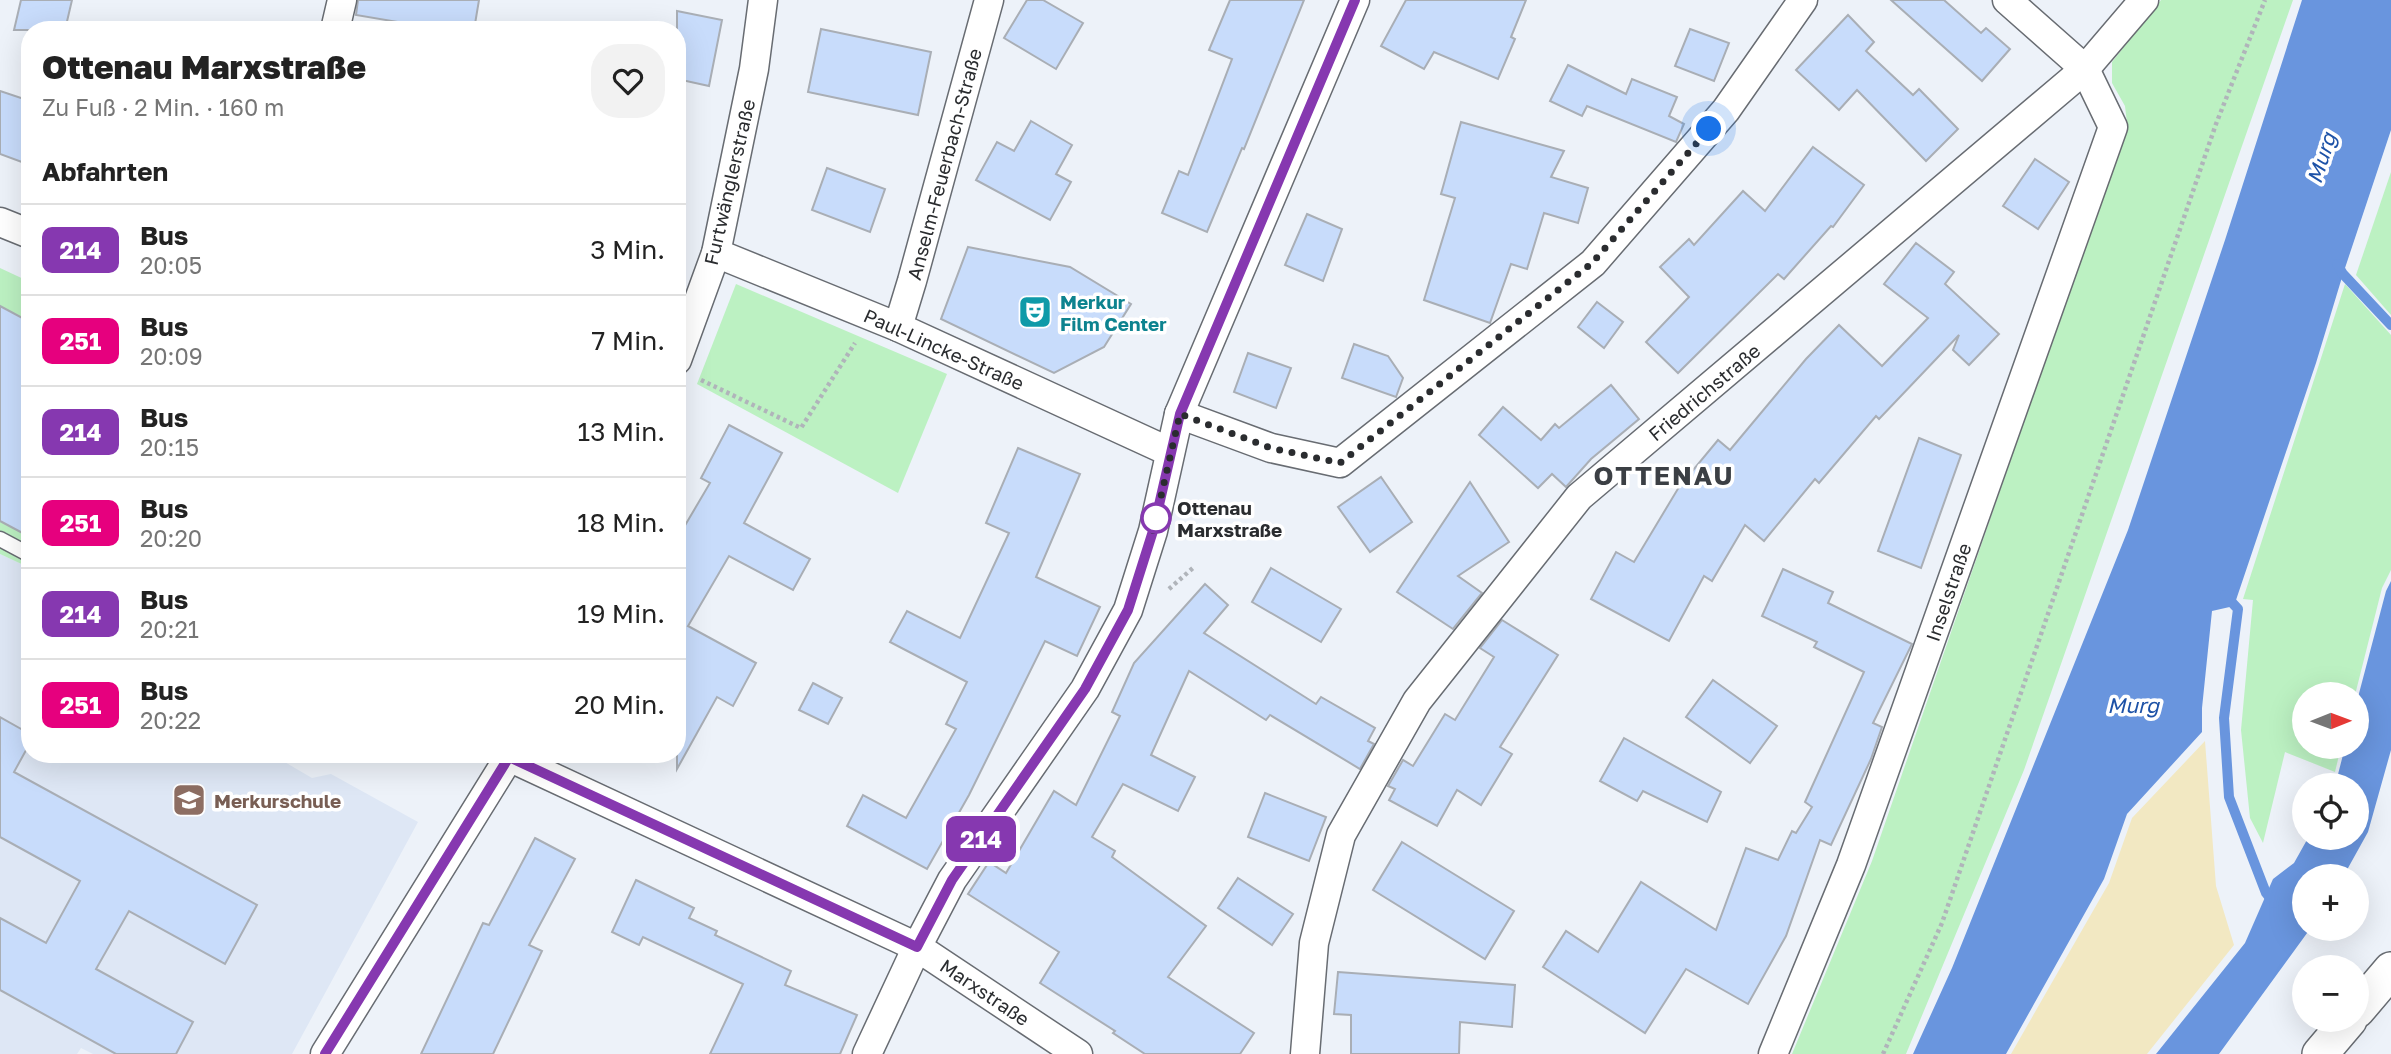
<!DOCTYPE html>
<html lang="de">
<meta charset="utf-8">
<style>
:root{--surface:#fff;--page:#f2f2f2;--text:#222;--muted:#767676;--line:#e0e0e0}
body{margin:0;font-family:"Golos Text",sans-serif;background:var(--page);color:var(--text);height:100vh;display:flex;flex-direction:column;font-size:26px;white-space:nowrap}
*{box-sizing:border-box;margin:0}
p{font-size:23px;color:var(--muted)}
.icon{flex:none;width:38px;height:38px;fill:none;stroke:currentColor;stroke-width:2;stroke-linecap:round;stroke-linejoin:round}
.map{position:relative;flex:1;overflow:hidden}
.panel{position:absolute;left:21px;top:21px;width:665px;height:742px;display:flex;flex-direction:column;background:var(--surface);border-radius:28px;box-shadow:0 7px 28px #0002}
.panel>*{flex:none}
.badge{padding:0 14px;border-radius:10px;font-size:24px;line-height:46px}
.needle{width:46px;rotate:89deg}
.tools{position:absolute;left:2292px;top:682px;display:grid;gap:14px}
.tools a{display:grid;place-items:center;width:77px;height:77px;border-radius:50%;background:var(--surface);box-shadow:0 7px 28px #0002;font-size:35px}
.you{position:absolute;width:35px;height:35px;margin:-18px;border:5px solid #fff;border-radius:50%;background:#1a73e8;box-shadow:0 0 0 10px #1a73e833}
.map>.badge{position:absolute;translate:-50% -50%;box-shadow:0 0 0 4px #fff}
h2{padding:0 21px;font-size:26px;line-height:63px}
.round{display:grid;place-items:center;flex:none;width:74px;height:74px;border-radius:28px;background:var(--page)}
.headline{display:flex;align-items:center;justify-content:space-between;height:119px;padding:0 21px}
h1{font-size:33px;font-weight:800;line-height:52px}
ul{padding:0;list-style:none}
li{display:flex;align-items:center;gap:21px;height:91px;padding:0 21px;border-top:2px solid var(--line)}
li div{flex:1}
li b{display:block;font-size:26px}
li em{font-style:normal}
li .badge{min-width:77px;font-weight:700;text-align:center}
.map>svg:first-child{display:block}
.built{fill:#dee7f5}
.green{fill:#bcf1c2}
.sand{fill:#f2e8c2}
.water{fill:#6995de}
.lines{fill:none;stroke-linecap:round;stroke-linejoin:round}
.stream{stroke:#6995de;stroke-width:10}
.building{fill:#c8dcfb;stroke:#a9aeb5;stroke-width:2}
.service-casing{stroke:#686c72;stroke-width:17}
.minor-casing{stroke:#686c72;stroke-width:31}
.tertiary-casing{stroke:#686c72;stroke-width:38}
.path{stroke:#b0b4ba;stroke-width:4.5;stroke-dasharray:3.5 3.5;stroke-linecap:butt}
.service{stroke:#fff;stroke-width:14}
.minor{stroke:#fff;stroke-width:28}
.tertiary{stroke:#fff;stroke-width:35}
.line-casing{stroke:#fff;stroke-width:16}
.line{stroke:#8638b0;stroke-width:10}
.walk{stroke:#2a2c2f;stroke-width:7;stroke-dasharray:0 12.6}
.stop-dot{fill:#fff;stroke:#8638b0;stroke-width:3.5}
.labels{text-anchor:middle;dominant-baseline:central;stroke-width:7;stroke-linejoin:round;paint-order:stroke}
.street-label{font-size:19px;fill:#2a2c2f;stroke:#fff}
.culture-label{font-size:19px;font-weight:bold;fill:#0d838f;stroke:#fff;text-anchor:start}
.stop-label{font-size:19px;font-weight:bold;fill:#2a2c2f;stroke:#fff;text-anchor:start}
.education-label{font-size:19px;font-weight:bold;fill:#785e54;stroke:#fff;text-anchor:start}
.water-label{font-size:21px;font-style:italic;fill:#1d52a7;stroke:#fff}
.district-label{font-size:26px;font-weight:bold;letter-spacing:2px;fill:#3b3f44;stroke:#fff}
</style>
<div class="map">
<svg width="2391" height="1054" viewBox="0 0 2391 1054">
<rect width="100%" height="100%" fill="#edf2f9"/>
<polygon class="built" points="0,554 30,568 30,754 271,754 312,778 331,774 418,822 292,1054 93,1054 81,1048 77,1054 0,1054"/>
<g class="green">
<polygon points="2161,0 2293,0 2024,770 1906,1054 1792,1054 1872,861 2127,123 2125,106 2112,83 2112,62"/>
<polygon points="2391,172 2391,315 2356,275"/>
<polygon points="0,268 30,282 30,568 0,554"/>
<polygon points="736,284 947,374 898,493 697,384"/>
<polygon points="2345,284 2391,335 2391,570 2382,588 2355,695 2305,695 2305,747 2341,747 2335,772 2285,752 2263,843 2250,818 2241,730 2253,600 2243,599"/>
</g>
<polygon class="sand" points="2205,741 2216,886 2234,945 2147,1054 2011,1054 2109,883 2132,818"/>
<g class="water">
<polygon points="2302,0 2391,0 2391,130 2343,274 2316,363 2234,606 2212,611 2202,708 2202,732 2127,814 2104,879 2006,1054 1913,1054 1952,968 2128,530 2225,240"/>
<polygon points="2391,581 2391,750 2368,832 2343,877 2305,877 2305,929 2310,929 2219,1054 2156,1054 2245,943 2273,879 2294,863 2308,838 2357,838 2357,786 2335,786 2345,747 2357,747 2357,701 2386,591"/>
</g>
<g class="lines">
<g class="stream">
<polyline points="2337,264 2343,274 2391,325"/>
<polyline points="2225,595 2238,609 2224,718 2229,797 2266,893 2274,903"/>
</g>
</g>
<g class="building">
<polygon points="21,0 72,0 65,30 14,30"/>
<polygon points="358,0 479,0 474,30 445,30 356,15"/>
<polygon points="1027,0 1043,0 1083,23 1056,69 1004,38"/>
<polygon points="1230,0 1304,0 1244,149 1242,148 1207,232 1162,213 1179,171 1188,175 1232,59 1209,50"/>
<polygon points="1406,0 1526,0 1511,37 1515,39 1498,79 1434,52 1424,69 1381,46"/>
<polygon points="1891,0 1944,0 1981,33 1986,28 2010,49 1982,81"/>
<polygon points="677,11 722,20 709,86 677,79"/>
<polygon points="1848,15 1874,42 1866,51 1913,95 1919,89 1958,129 1926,161 1857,90 1839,110 1796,70"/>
<polygon points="821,29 931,52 918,115 808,92"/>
<polygon points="1690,29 1729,43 1714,81 1675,66"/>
<polygon points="1568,65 1626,94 1632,79 1677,97 1669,116 1684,124 1676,142 1587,106 1582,116 1550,101"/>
<polygon points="0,91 30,101 30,165 0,154"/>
<polygon points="1031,121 1072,145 1056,174 1071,182 1050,220 976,180 997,142 1014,151"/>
<polygon points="1461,122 1564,151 1551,177 1588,188 1578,223 1544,213 1527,269 1511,264 1490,323 1424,300 1455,198 1441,194"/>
<polygon points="1813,147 1864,185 1833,227 1831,226 1784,279 1778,274 1678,373 1646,342 1689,297 1660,267 1689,239 1694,245 1743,191 1765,211"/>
<polygon points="2035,159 2069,182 2038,229 2003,206"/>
<polygon points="827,168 885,189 870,232 812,210"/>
<polygon points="1307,214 1342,229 1323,281 1285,265"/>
<polygon points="1916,243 1954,272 1945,284 1999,334 1969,365 1953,350 1959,335 1879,419 1876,416 1819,483 1815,479 1764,541 1745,525 1712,581 1704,576 1669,641 1591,599 1616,552 1634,562 1679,487 1718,440 1730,450 1806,359 1839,325 1882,366 1928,318 1884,284"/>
<polygon points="968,247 1070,267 1131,304 1104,347 1054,373 941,319"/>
<polygon points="1597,302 1623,322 1604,348 1578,327"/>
<polygon points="0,306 30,322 30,537 0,521"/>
<polygon points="1354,344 1388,356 1403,378 1396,397 1342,378"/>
<polygon points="1248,353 1291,368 1276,408 1234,392"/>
<polygon points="1611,385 1639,419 1591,459 1566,487 1552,474 1538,488 1479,435 1503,407 1541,440 1555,424 1559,428"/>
<polygon points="729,425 782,453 744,523 810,559 793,590 729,556 688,626 756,663 733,706 717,697 677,769 677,539 710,483 701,478"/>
<polygon points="1919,438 1961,455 1921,568 1878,551"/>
<polygon points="1018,448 1080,474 1036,577 1100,607 1077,656 1045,641 969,795 927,869 847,826 863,795 906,818 956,729 946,724 967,682 890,642 907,611 960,638 1009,533 986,523"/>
<polygon points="1381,477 1412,522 1370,552 1338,507"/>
<polygon points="1470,482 1509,542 1458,576 1482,593 1453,629 1397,592"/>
<polygon points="1271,568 1341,609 1321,642 1252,602"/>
<polygon points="1783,569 1833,592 1828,603 1912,644 1873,723 1882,727 1871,759 1831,845 1820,840 1786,936 1748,1004 1686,969 1645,1033 1543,967 1566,931 1598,952 1641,882 1716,930 1746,848 1778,860 1792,831 1796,833 1812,807 1805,802 1864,672 1814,647 1817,642 1762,616"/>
<polygon points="1205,584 1228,605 1204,633 1316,704 1321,697 1375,728 1368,741 1374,744 1360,769 1270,715 1266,720 1189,671 1151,755 1195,777 1178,811 1123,784 1092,837 1115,851 1112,857 1206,926 1168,977 1254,1033 1240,1054 1145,1054 1113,1033 1115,1031 1040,983 1059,952 968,894 989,862 1006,873 1054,791 1076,805 1120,716 1112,712 1134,663"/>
<polygon points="1502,620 1558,655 1500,747 1512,754 1481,805 1457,790 1437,826 1389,800 1395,789 1388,786 1403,760 1413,766 1445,714 1455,720 1494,657 1480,648"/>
<polygon points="1713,680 1777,726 1750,763 1686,717"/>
<polygon points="813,683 842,698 828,724 799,710"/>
<polygon points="0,717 30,734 30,743 14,772 257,905 225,964 129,911 96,969 193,1022 176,1054 116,1054 0,990 0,918 46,943 80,881 0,837"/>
<polygon points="1624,738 1721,792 1707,822 1643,791 1637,801 1600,781"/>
<polygon points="1265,793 1326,817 1309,861 1248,837"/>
<polygon points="535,838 575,859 529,945 542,951 493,1054 421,1054 483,923 489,925"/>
<polygon points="1402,842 1514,911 1485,959 1373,890"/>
<polygon points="1238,878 1293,914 1272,945 1218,908"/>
<polygon points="636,880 694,908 689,918 717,931 715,935 791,971 785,985 857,1015 840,1054 710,1054 743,984 643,937 639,945 612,932"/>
<polygon points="1338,972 1515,985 1512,1027 1460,1022 1459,1054 1351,1054 1351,1015 1334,1014"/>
</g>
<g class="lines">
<defs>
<polyline id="service" points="0,539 30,555"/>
<g id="minor">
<polyline points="335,30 342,0"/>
<polyline points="0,222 30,234"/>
<polyline points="716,253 898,327 1170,452"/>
<polyline points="898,327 912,281 989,0"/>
<polyline points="677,360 716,253 754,69 763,0"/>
<polyline points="1179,414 1271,448 1340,463 1593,263 1726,110 1803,0"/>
<polyline points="509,757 917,947 1078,1054"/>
<polyline points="325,1054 511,754"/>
<polyline points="867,1054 917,947 952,880 1085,689 1128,610 1153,531 1179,414 1355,0"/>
<polyline points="1305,1054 1314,943 1341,835 1417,701 1579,497 2085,69 2144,0"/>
<polyline points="1773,1054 1851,865 2113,127 2085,69 2007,0"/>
</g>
<g id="tertiary">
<polyline points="2357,1010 2391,970"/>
<polyline points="2320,1054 2349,1020"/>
</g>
</defs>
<use href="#service" class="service-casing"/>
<use href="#minor" class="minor-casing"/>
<use href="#tertiary" class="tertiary-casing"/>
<g class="path">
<polyline points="701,380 801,428 855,343"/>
<polyline points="1169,589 1194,567"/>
<polyline points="1883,1054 1942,923 2216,124 2265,0"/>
</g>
<use href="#service" class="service"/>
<use href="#minor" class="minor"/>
<use href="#tertiary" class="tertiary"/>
</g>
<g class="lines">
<defs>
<polyline id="line" points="325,1054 509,757 917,947 952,880 1085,689 1128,610 1153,531 1180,414 1355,0"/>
</defs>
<use href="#line" class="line-casing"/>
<use href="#line" class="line"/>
<polyline class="walk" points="1156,518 1153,531 1180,414 1271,448 1340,463 1592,263 1709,129"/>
</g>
<defs>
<symbol id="theatre-square" viewBox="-11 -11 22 22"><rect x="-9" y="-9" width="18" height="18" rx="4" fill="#0f9aa8" stroke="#fff"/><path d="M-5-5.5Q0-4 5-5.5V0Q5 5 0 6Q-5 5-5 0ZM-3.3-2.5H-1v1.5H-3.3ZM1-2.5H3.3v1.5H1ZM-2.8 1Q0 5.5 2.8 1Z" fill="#fff"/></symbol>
<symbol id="school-square" viewBox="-11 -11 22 22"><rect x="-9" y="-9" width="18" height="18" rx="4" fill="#8d6e63" stroke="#fff"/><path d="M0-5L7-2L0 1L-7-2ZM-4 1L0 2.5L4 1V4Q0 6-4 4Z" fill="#fff"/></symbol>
</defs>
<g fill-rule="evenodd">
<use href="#theatre-square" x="1016" y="293" width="38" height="38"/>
<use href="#school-square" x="170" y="781" width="38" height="38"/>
</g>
<circle class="stop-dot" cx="1156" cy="518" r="14"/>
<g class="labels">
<g class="street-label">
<text transform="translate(944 164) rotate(-75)">Anselm-Feuerbach-Straße</text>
<text transform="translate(729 182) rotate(-77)">Furtwänglerstraße</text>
<text transform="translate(944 349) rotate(24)">Paul-Lincke-Straße</text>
<text transform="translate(1704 392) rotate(-40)">Friedrichstraße</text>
<text transform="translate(1948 592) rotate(-71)">Inselstraße</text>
<text transform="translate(985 992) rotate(34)">Marxstraße</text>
</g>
<g class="culture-label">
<text x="1060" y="301">Merkur<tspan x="1060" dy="22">Film Center</tspan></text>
</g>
<g class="stop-label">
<text x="1177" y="507">Ottenau<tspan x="1177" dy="22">Marxstraße</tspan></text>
</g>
<g class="education-label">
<text x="214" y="800">Merkurschule</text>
</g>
<g class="water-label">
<text transform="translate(2321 158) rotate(-72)">Murg</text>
<text x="2133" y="705">Murg</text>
</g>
<g class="district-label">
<text x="1664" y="475">OTTENAU</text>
</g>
</g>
</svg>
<div class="tools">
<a><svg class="needle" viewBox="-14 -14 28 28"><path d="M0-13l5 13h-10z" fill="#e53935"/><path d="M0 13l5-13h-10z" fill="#767676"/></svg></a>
<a><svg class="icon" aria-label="locate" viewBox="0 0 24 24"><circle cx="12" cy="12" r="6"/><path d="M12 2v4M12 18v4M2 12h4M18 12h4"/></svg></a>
<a>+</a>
<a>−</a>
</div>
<div class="you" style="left:1709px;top:129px"></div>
<b class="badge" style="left:981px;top:839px;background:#8638b0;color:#fff">214</b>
<section class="panel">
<div class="headline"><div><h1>Ottenau Marxstraße</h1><p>Zu Fuß · 2 Min. · 160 m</p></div><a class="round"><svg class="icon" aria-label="heart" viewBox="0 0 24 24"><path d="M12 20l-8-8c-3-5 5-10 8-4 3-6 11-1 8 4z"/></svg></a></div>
<h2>Abfahrten</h2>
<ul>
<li><span class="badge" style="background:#8638b0;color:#fff">214</span><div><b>Bus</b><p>20:05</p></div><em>3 Min.</em></li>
<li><span class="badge" style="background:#e6007e;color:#fff">251</span><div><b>Bus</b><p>20:09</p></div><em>7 Min.</em></li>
<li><span class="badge" style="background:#8638b0;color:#fff">214</span><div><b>Bus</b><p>20:15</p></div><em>13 Min.</em></li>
<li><span class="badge" style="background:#e6007e;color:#fff">251</span><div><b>Bus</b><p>20:20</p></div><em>18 Min.</em></li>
<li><span class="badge" style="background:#8638b0;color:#fff">214</span><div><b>Bus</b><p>20:21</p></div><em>19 Min.</em></li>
<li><span class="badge" style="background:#e6007e;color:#fff">251</span><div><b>Bus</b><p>20:22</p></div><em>20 Min.</em></li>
</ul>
</section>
</div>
